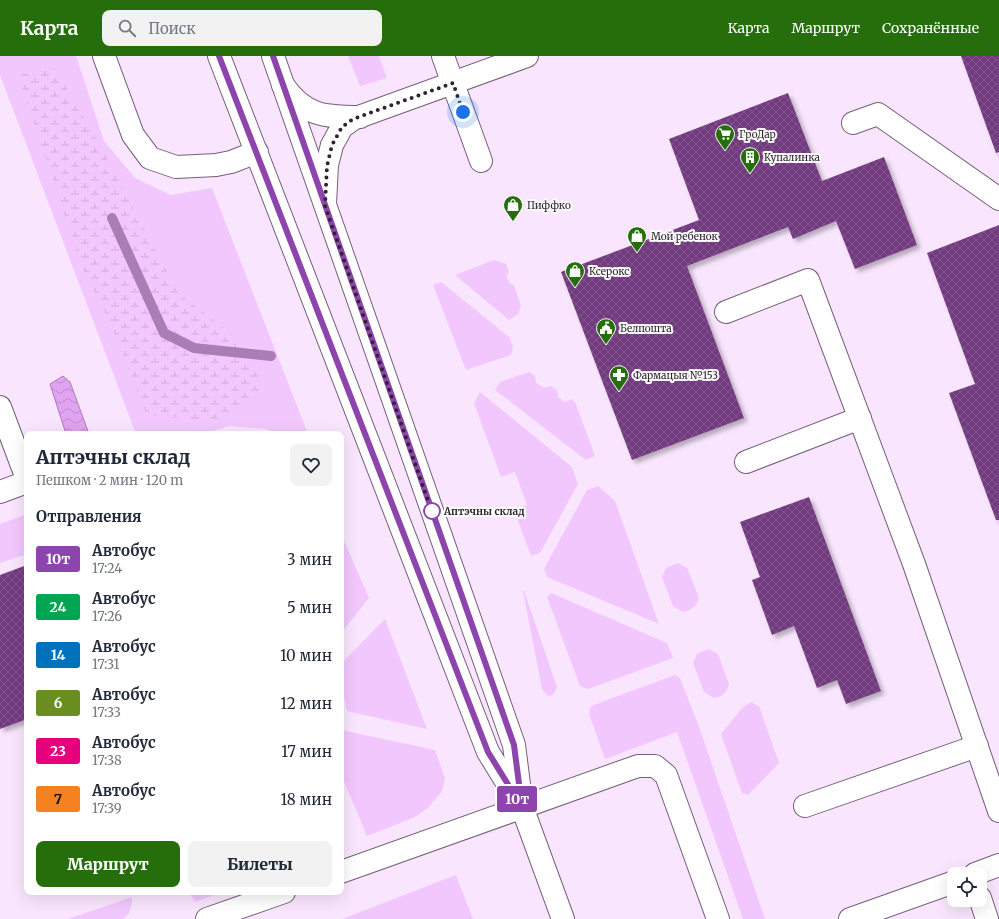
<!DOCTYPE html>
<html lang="ru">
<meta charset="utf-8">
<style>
:root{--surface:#fff;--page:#f2f2f3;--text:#1f2937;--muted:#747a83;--accent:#266e0c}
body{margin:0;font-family:Merriweather,serif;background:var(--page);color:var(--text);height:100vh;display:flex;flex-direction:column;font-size:15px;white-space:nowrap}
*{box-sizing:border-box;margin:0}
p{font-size:13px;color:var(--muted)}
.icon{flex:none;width:22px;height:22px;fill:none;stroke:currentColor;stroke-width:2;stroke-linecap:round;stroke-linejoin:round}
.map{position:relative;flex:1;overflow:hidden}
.details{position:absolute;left:24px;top:375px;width:320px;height:464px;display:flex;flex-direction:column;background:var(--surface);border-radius:8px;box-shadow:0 4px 16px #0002}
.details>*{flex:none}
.badge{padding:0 8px;border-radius:3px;font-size:14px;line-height:26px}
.controls{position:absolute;left:947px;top:811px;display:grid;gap:8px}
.controls a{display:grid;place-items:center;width:40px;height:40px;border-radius:8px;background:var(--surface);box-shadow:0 4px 16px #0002;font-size:20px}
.you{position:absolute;width:20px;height:20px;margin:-10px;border:3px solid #fff;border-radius:50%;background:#1a73e8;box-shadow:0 0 0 6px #1a73e833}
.map>.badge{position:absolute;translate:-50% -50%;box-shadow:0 0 0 2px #fff}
h2{padding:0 12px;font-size:15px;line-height:36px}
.round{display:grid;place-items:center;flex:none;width:42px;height:42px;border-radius:8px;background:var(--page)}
.headline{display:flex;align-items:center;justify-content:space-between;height:68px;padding:0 12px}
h1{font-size:19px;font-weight:800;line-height:30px}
.cta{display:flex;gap:8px;margin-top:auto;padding:8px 12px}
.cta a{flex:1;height:46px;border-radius:8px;background:var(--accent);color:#fff;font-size:16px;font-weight:800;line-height:46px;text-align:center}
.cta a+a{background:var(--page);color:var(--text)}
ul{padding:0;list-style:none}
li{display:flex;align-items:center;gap:12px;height:48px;padding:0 12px}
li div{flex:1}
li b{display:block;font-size:15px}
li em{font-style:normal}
li .badge{min-width:44px;font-weight:700;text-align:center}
header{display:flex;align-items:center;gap:24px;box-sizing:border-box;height:56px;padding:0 20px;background:var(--accent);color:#fff}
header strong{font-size:19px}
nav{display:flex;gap:22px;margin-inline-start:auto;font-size:14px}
.search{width:280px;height:36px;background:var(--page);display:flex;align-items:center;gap:10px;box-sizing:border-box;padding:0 14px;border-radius:8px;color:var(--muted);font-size:15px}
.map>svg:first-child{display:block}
.grass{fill:#f2c7fd}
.wetland{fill:url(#wetland-marsh)}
.water{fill:url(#water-waves);stroke:#ab7db6}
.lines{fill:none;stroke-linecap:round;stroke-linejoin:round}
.stream{stroke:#ab7db6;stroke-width:10}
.building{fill:url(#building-cross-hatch);filter:url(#shadow)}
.minor-casing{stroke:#745f79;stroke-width:24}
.major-casing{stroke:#745f79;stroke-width:24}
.minor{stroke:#fff;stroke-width:22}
.major{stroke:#fff;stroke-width:22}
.line-casing{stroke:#fff;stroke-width:9}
.line{stroke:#8e44ad;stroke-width:6}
.walk{stroke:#2e2530;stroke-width:4;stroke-dasharray:0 7.2}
.stop-dot{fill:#fff;stroke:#8e44ad;stroke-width:2}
.labels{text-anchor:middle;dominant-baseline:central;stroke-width:4;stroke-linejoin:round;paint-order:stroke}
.poi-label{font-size:10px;fill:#2e2530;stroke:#fbfbfb;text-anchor:start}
.stop-label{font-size:10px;font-weight:bold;fill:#2e2530;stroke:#fbfbfb;text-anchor:start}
</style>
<header>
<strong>Карта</strong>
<div class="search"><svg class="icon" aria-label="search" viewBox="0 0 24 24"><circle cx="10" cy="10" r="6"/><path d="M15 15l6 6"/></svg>Поиск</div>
<nav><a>Карта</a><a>Маршрут</a><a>Сохранённые</a></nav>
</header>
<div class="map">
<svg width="999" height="863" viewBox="0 0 999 863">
<defs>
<pattern id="wetland-marsh" width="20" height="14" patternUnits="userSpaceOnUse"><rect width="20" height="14" fill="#f2c7fd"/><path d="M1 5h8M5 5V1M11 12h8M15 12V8" fill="none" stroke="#d0abd9"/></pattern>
<pattern id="water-waves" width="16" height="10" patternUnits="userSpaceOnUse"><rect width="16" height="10" fill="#e0a3ef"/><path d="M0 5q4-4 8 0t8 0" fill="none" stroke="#c08ccd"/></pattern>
<pattern id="building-cross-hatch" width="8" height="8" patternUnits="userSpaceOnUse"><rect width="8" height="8" fill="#723b80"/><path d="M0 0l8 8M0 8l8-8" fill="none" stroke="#82558d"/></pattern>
<filter id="shadow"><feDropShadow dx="3.5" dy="3.5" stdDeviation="2" flood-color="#0004"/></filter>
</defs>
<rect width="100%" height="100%" fill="#f9e6fe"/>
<g class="grass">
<polygon points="0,0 76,0 104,85 135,122 171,139 212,132 308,378 278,378 266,373 229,370 203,378 136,378 0,19"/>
<polygon points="348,0 379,0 387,22 360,30"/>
<polygon points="494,204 506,208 509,216 506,220 510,228 514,229 521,250 518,258 509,264 455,219"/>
<polygon points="441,226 509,281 513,290 511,299 466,314 433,229"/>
<polygon points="529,316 535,320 536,327 544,332 551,330 557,334 558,341 565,346 571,343 575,346 595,400 586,404 495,334 500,326"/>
<polygon points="480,336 572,411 578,428 540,497 531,500 514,454 527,449 515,416 501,421 474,347"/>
<polygon points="598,430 615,445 659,568 547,521 544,513 587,434"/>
<polygon points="27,458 27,498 0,507 0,468"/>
<polygon points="341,478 369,542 341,577"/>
<path d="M678,507L687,512L699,542C696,551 692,554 683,556L673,550L662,521L666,512Z"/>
<path d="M523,535H524L557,631C555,637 554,639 548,640L542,633Z"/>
<polygon points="551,537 667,587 673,602 588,633 580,630 547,541"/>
<polygon points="385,563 427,673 347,655 343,635 341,631 341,608"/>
<path d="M709,593L718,598L729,628C727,637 723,640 714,642L704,636L693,607L697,598Z"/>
<polygon points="675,619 680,622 698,668 765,863 743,863 677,676 605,703 589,658 591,650"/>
<polygon points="751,646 759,650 779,707 748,739 742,737 721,678 743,651"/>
<polygon points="341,674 435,694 445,723 442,735 428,752 413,762 367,780 341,718"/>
<polygon points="456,819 473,863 342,863"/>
<polygon points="189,836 223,836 195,846"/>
<path d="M132,841C132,849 131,859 122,863H68Z"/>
</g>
<polygon class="wetland" points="55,12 98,86 179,238 238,283 266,336 212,365 147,359 108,262 82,211 18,19"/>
<polygon class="water" points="63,320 70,326 89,378 66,378 50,328"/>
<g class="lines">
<polyline class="stream" points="112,162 164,277 194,292 271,300"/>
</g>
<g class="building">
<polygon points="961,0 999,0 999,96 996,97"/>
<polygon points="788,37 822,125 884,101 917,189 855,213 836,165 793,183 788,171 687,210 744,362 632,404 561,216 699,164 669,83"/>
<polygon points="999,169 999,464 996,464 949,337 975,328 927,197"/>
<polygon points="809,441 881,635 846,648 837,624 817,632 794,570 772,579 752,524 760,521 740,466"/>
<polygon points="27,509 27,663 0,673 0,519"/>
</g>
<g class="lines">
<defs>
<g id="minor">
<polyline points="104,0 133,79 150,102 176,111 216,109 231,106 257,96"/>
<polyline points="443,0 481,105"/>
<path d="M283,29C304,60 325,61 360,61"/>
<polyline points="853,67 878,58 999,143"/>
<polyline points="325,148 327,109 332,89 342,71 353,63 527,0"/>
<polyline points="726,256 808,224 914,508 999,755"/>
<polyline points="0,351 27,423"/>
<polyline points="746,406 860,362"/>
<polyline points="0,436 27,426"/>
<polyline points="805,750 977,690"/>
<polyline points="341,816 638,710 655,710 666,719 718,863"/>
<polyline points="975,818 999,809"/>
<polyline points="980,842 987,863"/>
<polyline points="207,863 284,836"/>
<polyline points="850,863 954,826"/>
</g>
<g id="major">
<polyline points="219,0 488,696 522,751 563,863"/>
<polyline points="273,0 514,689 521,744"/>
</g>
</defs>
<use href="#minor" class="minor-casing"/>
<use href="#major" class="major-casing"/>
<use href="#minor" class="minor"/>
<use href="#major" class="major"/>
</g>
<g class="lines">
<defs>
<polyline id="line" points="219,0 488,696 522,751 514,689 273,0"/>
</defs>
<use href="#line" class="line-casing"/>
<use href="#line" class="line"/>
<polyline class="walk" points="432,455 433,459 325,150 327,110 332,89 342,71 353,63 453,27 463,56"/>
</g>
<defs>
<symbol id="supermarket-pin" viewBox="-11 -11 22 30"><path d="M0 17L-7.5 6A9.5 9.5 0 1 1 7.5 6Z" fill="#266e0c" stroke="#fbfbfb"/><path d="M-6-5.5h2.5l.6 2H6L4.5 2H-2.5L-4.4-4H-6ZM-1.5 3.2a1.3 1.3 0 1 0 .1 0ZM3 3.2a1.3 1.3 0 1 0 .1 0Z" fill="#fff"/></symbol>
<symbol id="building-pin" viewBox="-11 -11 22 30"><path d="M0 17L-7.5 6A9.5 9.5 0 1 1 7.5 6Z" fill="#266e0c" stroke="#fbfbfb"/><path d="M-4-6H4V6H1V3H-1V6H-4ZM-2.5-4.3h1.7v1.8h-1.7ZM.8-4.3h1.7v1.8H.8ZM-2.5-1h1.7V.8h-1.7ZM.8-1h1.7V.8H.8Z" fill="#fff"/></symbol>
<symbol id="shop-pin" viewBox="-11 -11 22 30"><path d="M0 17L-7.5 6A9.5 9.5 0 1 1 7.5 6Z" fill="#266e0c" stroke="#fbfbfb"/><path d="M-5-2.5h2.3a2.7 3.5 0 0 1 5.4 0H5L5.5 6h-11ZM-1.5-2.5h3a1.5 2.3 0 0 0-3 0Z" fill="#fff"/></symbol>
<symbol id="civic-pin" viewBox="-11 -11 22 30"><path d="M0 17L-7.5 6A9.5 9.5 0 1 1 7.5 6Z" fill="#266e0c" stroke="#fbfbfb"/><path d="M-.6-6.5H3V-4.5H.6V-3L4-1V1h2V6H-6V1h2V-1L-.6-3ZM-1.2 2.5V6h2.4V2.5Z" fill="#fff"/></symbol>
<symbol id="pharmacy-pin" viewBox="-11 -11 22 30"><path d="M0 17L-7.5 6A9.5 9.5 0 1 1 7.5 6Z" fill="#266e0c" stroke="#fbfbfb"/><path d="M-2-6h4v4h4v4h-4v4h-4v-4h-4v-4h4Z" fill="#fff"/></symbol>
</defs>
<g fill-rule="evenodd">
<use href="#supermarket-pin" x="714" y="67" width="22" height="30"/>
<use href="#building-pin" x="739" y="90" width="22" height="30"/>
<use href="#shop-pin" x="502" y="138" width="22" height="30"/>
<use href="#shop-pin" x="626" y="169" width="22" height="30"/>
<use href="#shop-pin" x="564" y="204" width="22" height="30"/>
<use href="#civic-pin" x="595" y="261" width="22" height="30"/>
<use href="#pharmacy-pin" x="608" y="308" width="22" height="30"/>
</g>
<circle class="stop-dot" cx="432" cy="455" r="8"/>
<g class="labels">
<g class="poi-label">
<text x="739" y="78">ГроДар</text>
<text x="764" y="101">Купалинка</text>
<text x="527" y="149">Пиффко</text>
<text x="651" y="180">Мой ребенок</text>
<text x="589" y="215">Ксерокс</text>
<text x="620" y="272">Белпошта</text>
<text x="633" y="319">Фармацыя №153</text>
</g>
<g class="stop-label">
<text x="444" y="455">Аптэчны склад</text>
</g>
</g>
</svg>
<div class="controls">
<a><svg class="icon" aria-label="locate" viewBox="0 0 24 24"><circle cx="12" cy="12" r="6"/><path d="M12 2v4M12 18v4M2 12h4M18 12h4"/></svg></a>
</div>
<div class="you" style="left:463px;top:56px"></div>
<b class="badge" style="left:517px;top:743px;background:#8e44ad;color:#fff">10т</b>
<section class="details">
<div class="headline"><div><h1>Аптэчны склад</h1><p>Пешком · 2 мин · 120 m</p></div><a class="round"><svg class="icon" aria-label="heart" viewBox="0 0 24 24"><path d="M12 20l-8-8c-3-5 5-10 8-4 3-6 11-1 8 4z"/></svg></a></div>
<h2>Отправления</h2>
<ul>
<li><span class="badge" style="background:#8e44ad;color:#fff">10т</span><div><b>Автобус</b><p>17:24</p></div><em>3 мин</em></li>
<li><span class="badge" style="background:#00a651;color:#fff">24</span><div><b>Автобус</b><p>17:26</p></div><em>5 мин</em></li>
<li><span class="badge" style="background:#0072bc;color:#fff">14</span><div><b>Автобус</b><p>17:31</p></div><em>10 мин</em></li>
<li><span class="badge" style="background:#6b8e23;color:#fff">6</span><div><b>Автобус</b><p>17:33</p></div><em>12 мин</em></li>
<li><span class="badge" style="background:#e6007e;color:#fff">23</span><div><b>Автобус</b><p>17:38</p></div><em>17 мин</em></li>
<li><span class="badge" style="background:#f58220;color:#111">7</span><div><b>Автобус</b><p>17:39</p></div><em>18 мин</em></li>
</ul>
<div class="cta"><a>Маршрут</a><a>Билеты</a></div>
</section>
</div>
